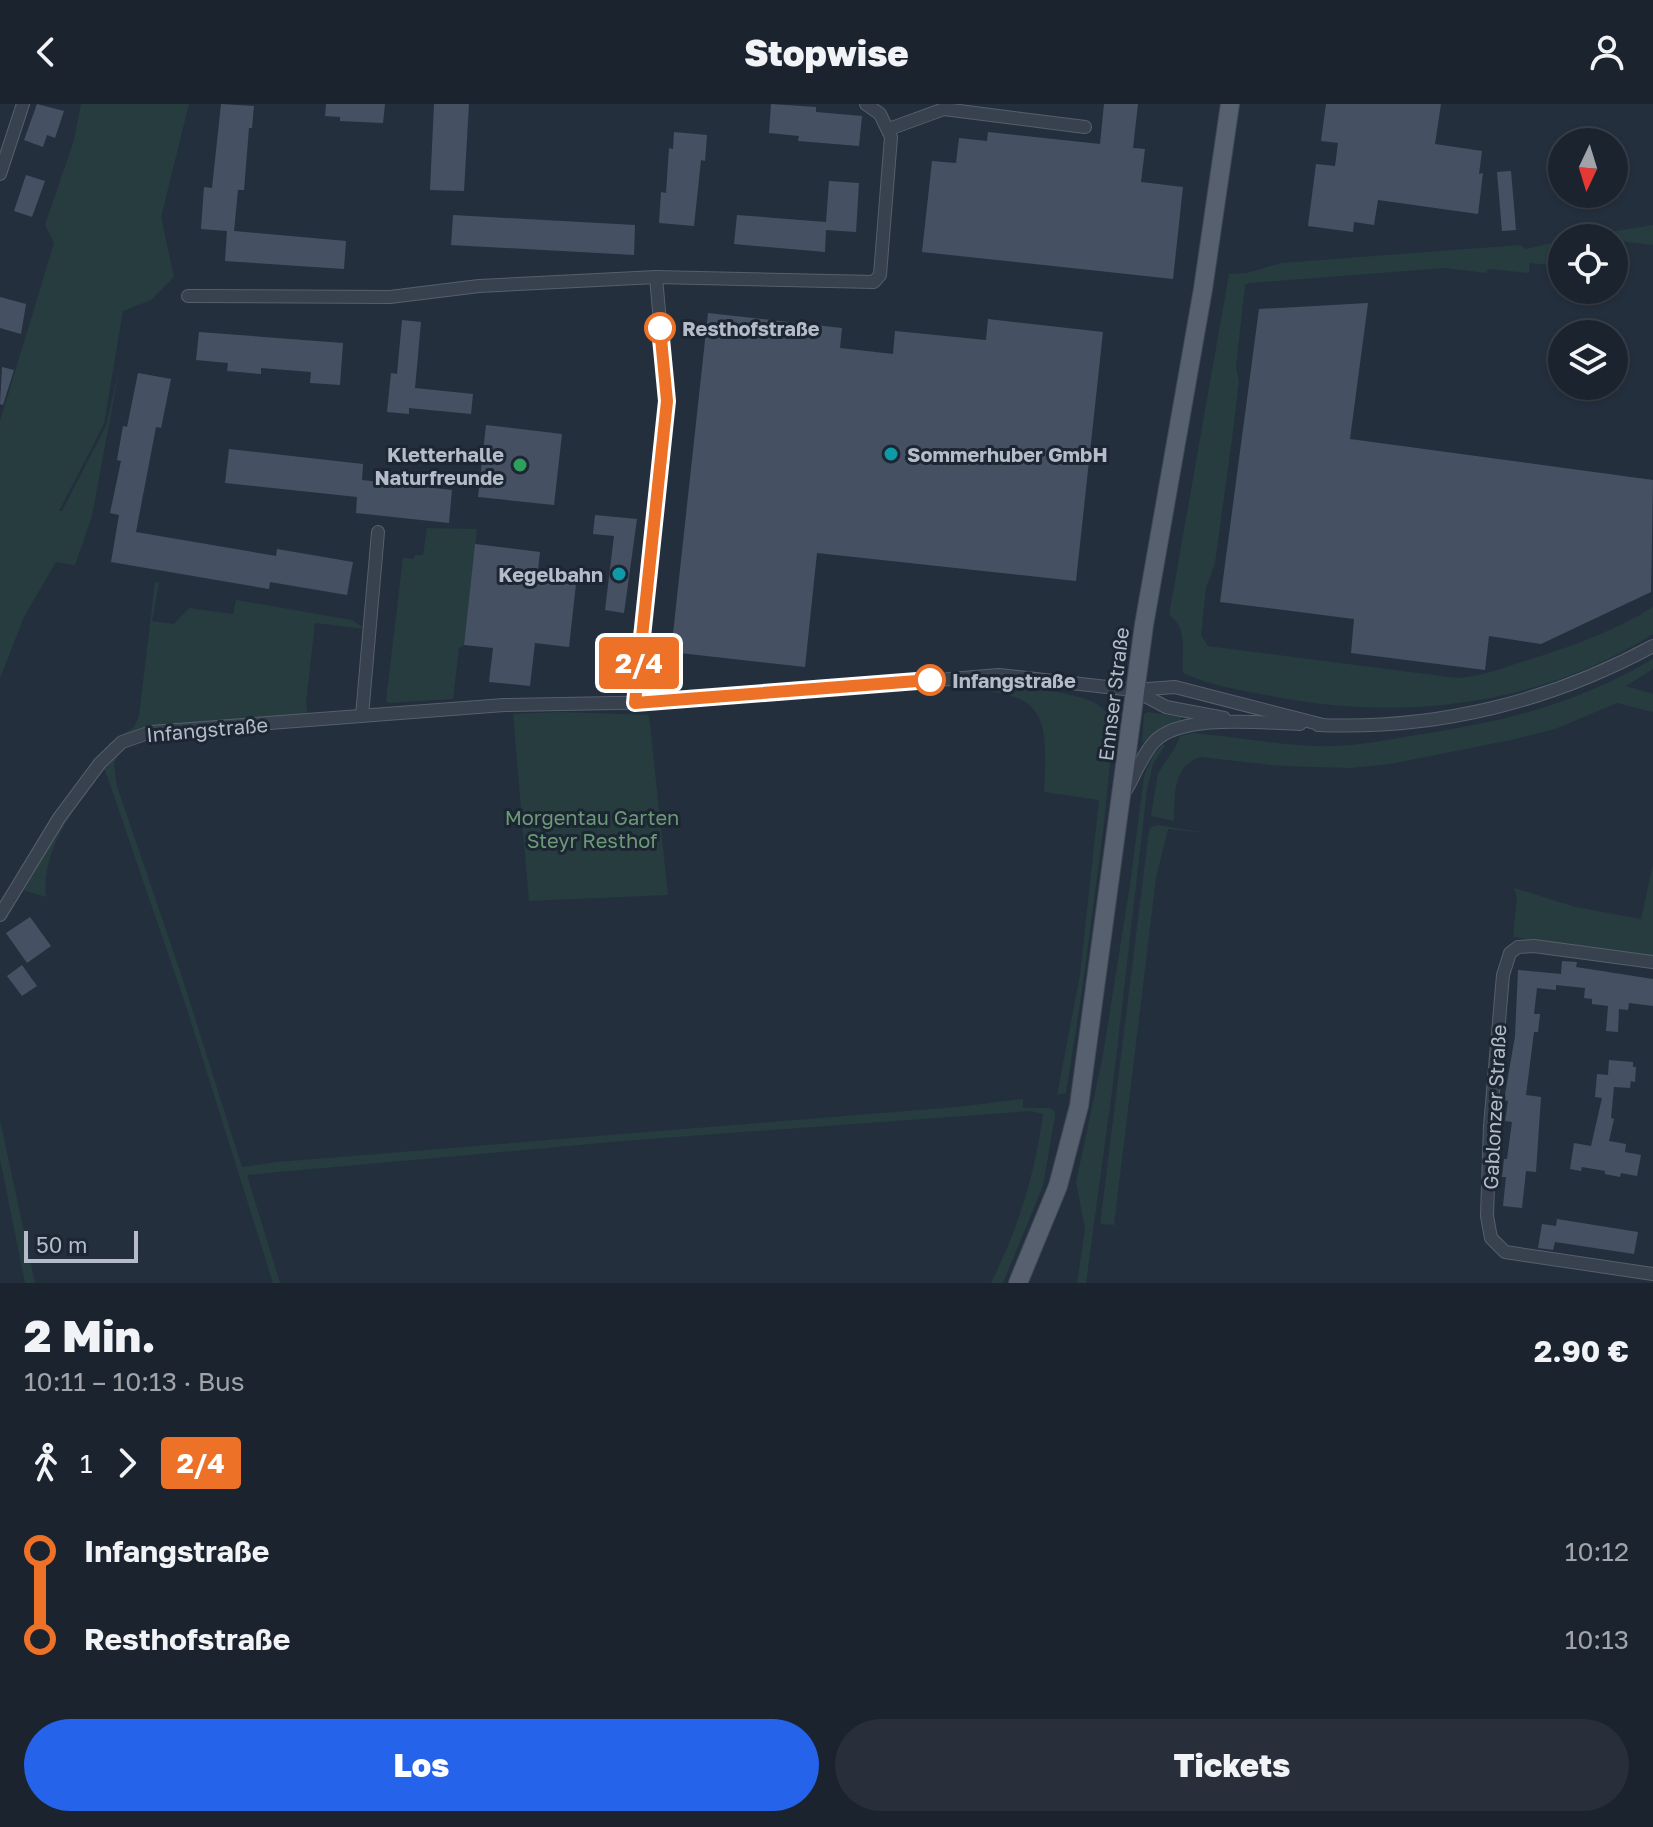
<!DOCTYPE html>
<html lang="de">
<meta charset="utf-8">
<style>
:root{--surface:#1b232e;--page:#282f3a;--text:#f1f3f6;--muted:#a0a4aa;--line:#39404a;--accent:#2563eb}
body{margin:0;font-family:"Golos Text",sans-serif;background:var(--page);color:var(--text);height:100vh;display:flex;flex-direction:column;font-size:30px;white-space:nowrap}
*{box-sizing:border-box;margin:0}
p{font-size:26px;color:var(--muted)}
.icon{flex:none;width:44px;height:44px;fill:none;stroke:currentColor;stroke-width:2;stroke-linecap:round;stroke-linejoin:round}
.map{position:relative;height:1179px;overflow:hidden}
.side{display:flex;flex-direction:column;background:var(--surface);flex:1}
.side>*{flex:none}
.badge{padding:0 16px;border-radius:6px;font-size:28px;line-height:52px}
.needle{width:52px;rotate:184deg}
.tools{position:absolute;left:1548px;top:24px;display:grid;gap:16px}
.tools a{display:grid;place-items:center;width:80px;height:80px;border-radius:50%;background:var(--surface);box-shadow:0 2px 6px #0004,0 0 0 2px var(--line);font-size:40px}
.scale{position:absolute;left:24px;bottom:20px;width:114px;box-sizing:border-box;padding-left:8px;border:4px solid #b4bcc9;border-top:0;font-size:22px;line-height:28px;white-space:nowrap;color:#b4bcc9;-webkit-text-stroke:6px #1d2633;paint-order:stroke}
.map>.badge{position:absolute;translate:-50% -50%;box-shadow:0 0 0 4px #fff}
.legs{display:flex;align-items:center;gap:12px;height:88px;padding:0 24px;font-size:26px}
.legs p{margin-inline-start:auto}
.summary{display:flex;align-items:center;justify-content:space-between;height:136px;padding:0 24px}
h1{font-size:44px;font-weight:800;line-height:60px}
.primary-button{display:flex;gap:16px;margin-top:auto;padding:16px 24px}
.primary-button a{flex:1;height:92px;border-radius:48px;background:var(--accent);color:#fff;font-size:32px;font-weight:800;line-height:92px;text-align:center}
.primary-button a+a{background:var(--page);color:var(--text)}
ul{padding:0 24px;list-style:none}
li{display:flex;align-items:center;gap:28px;height:88px;font-size:30px}
li i{display:grid;place-items:center;width:12px;height:100%;margin:0 10px;background:currentColor}
li i::after{content:'';width:20px;height:20px;margin:-10px;border:6px solid;border-radius:50%;background:var(--surface)}
li p{margin-inline-start:auto}
li:first-child i{background:linear-gradient(#0000 50%,currentColor 0)}
li:last-child i{background:linear-gradient(currentColor 50%,#0000 0)}
header{display:flex;justify-content:space-between;align-items:center;height:104px;padding:0 24px;background:var(--surface);font-size:36px;font-weight:800}
.map>svg:first-child{display:block}
.green{fill:#263c3f}
.building{fill:#455162}
.lines{fill:none;stroke-linecap:round;stroke-linejoin:round}
.minor-casing{stroke:#565f6c;stroke-width:14}
.primary-casing{stroke:#414a57;stroke-width:20}
.minor{stroke:#38414e;stroke-width:12}
.primary{stroke:#56606e;stroke-width:18}
.line-1-casing{stroke:#fff;stroke-width:18}
.line-1{stroke:#ed7127;stroke-width:12}
.stop-1-dot{fill:#fff;stroke:#ed7127;stroke-width:4}
.culture-dot{fill:#0f9aa8;stroke:#1d2633;stroke-width:3}
.leisure-dot{fill:#2e9e5b;stroke:#1d2633;stroke-width:3}
.labels{text-anchor:middle;dominant-baseline:central;stroke-width:6;stroke-linejoin:round;paint-order:stroke}
.stop-label{font-size:20px;font-weight:bold;fill:#b4bcc9;stroke:#1d2633;text-anchor:start}
.poi-label{font-size:20px;font-weight:bold;fill:#b4bcc9;stroke:#1d2633;text-anchor:end}
.street-label{font-size:20px;fill:#b4bcc9;stroke:#1d2633}
.park-label{font-size:20px;fill:#6b9a76;stroke:#1d2633}
</style>
<header><svg class="icon" aria-label="back" viewBox="0 0 24 24"><path d="M15 5l-7 7 7 7"/></svg>Stopwise<svg class="icon" aria-label="person" viewBox="0 0 24 24"><circle cx="12" cy="8" r="4"/><path d="M4 21q1-7 8-7t8 7"/></svg></header>
<div class="map">
<svg width="1653" height="1179" viewBox="0 0 1653 1179">
<rect width="100%" height="100%" fill="#242f3e"/>
<g class="green">
<polygon points="81,0 189,0 161,113 174,173 151,196 123,207 104,320 59,407 62,407 106,322 120,261 92,412 75,461 56,458 24,513 0,574 0,317 54,139 45,121 74,36"/>
<polygon points="1653,121 1653,141 1619,137 1616,147 1614,134 1572,134"/>
<path d="M1562,137V162L1530,159L1529,169L1488,165L1486,169L1445,164L1249,179L1245,181L1236,263L1239,277L1232,335L1215,459L1206,484L1201,531L1208,542L1457,574C1478,573 1498,566 1518,559C1565,545 1611,529 1653,503V530C1540,602 1400,618 1271,592C1241,586 1211,582 1183,569C1181,547 1189,525 1169,511L1229,170L1247,169L1281,159L1520,141L1526,145Z"/>
<polygon points="427,424 477,425 464,541 459,544 453,595 388,599 386,596 403,454 414,455 415,451 423,451"/>
<polygon points="155,478 159,479 152,517 174,520 189,504 233,510 236,496 352,516 365,525 315,519 306,599 308,612 162,623 110,642 108,640 134,623 139,612"/>
<path d="M1653,555V565L1626,582L1653,590V608L1617,599L1555,625L1511,636L1390,660L1350,664L1280,662L1200,653C1172,662 1175,692 1174,717L1151,712L1158,669L1176,642L1180,632L1193,629C1244,633 1299,646 1351,641C1373,639 1395,634 1417,631C1509,616 1571,602 1653,555Z"/>
<path d="M992,581C1021,582 1065,587 1091,597C1101,601 1108,610 1114,618L1104,721L1082,887L1066,989L1057,991L1080,871L1099,696L1044,688C1049,602 1042,588 953,585Z"/>
<polygon points="560,608 649,611 668,791 529,797 513,610"/>
<polygon points="1148,608 1181,613 1181,616 1161,624 1142,639 1144,610"/>
<polygon points="1163,640 1165,642 1153,660 1147,686 1114,972 1086,1179 1077,1179 1085,1125 1076,1078 1103,951 1131,774 1144,672 1153,651"/>
<path d="M120,647L114,660L117,682L181,870L242,1063L277,1058L956,1003L1023,995V1004H1050L1055,1008V1012L1043,1082L1003,1179H991C1018,1125 1035,1070 1043,1010L1031,1007L635,1036L247,1071L280,1179H273L186,902L105,666L102,667C75,704 41,745 46,793L23,786L61,719L109,654Z"/>
<polygon points="1158,721 1207,729 1168,725 1156,774 1114,1121 1100,1120 1149,727 1151,723"/>
<polygon points="1653,760 1653,853 1513,833 1517,793 1514,784 1576,803 1641,815"/>
<polygon points="0,1016 35,1179 25,1179 0,1055"/>
</g>
<g class="building">
<polygon points="37,0 64,7 55,34 47,31 43,43 24,36"/>
<polygon points="221,0 254,2 252,24 249,24 244,86 238,86 234,127 346,137 344,165 225,157 227,127 201,125 204,83 212,84"/>
<polygon points="326,0 385,0 383,19 340,17 340,13 325,12"/>
<polygon points="434,0 469,0 464,87 430,86"/>
<polygon points="771,0 816,3 816,8 862,12 859,42 798,37 799,32 769,29"/>
<polygon points="1104,0 1138,0 1133,44 1145,45 1141,78 1183,83 1173,175 922,148 932,57 956,59 959,34 987,37 988,28 1100,40"/>
<polygon points="1326,0 1441,0 1435,40 1482,47 1479,70 1483,69 1478,110 1378,96 1374,121 1354,118 1353,128 1308,122 1316,60 1335,62 1338,39 1321,37"/>
<polygon points="674,28 707,31 705,57 701,56 694,122 659,119 661,88 666,89 669,44 673,45"/>
<polygon points="1511,67 1516,126 1502,127 1497,68"/>
<polygon points="26,71 45,77 32,113 14,107"/>
<polygon points="829,77 859,79 856,128 826,126 825,148 734,140 737,111 826,118"/>
<polygon points="453,111 635,121 634,151 451,141"/>
<polygon points="0,193 26,200 21,230 0,224"/>
<polygon points="1368,199 1350,335 1653,376 1651,488 1541,540 1489,532 1485,566 1351,549 1354,515 1220,498 1259,205"/>
<polygon points="708,209 842,224 840,244 893,250 895,227 986,236 988,215 1103,228 1076,477 817,449 805,563 671,548"/>
<polygon points="402,216 421,218 415,284 473,290 471,310 409,304 409,310 387,308 391,269 397,270"/>
<polygon points="199,228 343,239 340,281 310,279 311,268 261,264 261,270 227,267 228,259 196,256"/>
<polygon points="2,263 14,266 3,301 0,300"/>
<polygon points="138,269 171,275 161,324 156,323 136,428 276,452 277,445 353,458 347,491 270,478 269,485 111,458 119,411 110,409 121,357 117,356 123,322 127,323"/>
<polygon points="486,321 562,330 554,401 478,393"/>
<polygon points="229,345 363,360 362,376 452,386 449,419 356,409 357,393 225,379"/>
<polygon points="595,411 637,415 624,509 605,506 614,432 593,430"/>
<polygon points="475,440 540,448 537,476 576,480 569,543 535,539 530,582 489,578 493,544 464,541"/>
<polygon points="30,813 51,842 27,859 6,829"/>
<polygon points="1562,857 1577,858 1576,863 1653,875 1653,902 1629,899 1628,906 1619,905 1618,928 1606,927 1608,902 1592,900 1592,895 1584,894 1585,884 1556,881 1556,886 1537,884 1534,910 1540,910 1538,928 1534,928 1526,991 1541,993 1536,1068 1526,1067 1522,1104 1503,1102 1506,1073 1502,1073 1504,1055 1507,1055 1512,1018 1505,1017 1508,997 1504,996 1515,932 1518,866 1561,870"/>
<polygon points="22,861 37,882 22,892 7,872"/>
<polygon points="1609,956 1633,958 1633,963 1636,963 1635,978 1631,977 1630,984 1614,983 1611,1014 1614,1015 1609,1037 1626,1040 1625,1048 1641,1051 1637,1072 1621,1069 1620,1073 1605,1070 1605,1067 1582,1063 1581,1067 1570,1065 1574,1039 1591,1042 1602,994 1595,993 1597,970 1608,971"/>
<polygon points="1557,1115 1638,1128 1634,1150 1555,1138 1553,1146 1538,1144 1542,1120 1556,1122"/>
</g>
<g class="lines">
<defs>
<g id="minor">
<polyline points="889,25 944,5 1085,23"/>
<polyline points="0,70 23,0"/>
<polyline points="188,192 390,193 479,182 656,173 874,178 880,171 891,33 880,10 866,0"/>
<polyline points="1136,587 1166,603 1224,614"/>
<polyline points="635,599 667,297 656,173"/>
<polyline points="362,612 378,428"/>
<path d="M1318,621C1436,626 1550,598 1653,542"/>
<path d="M1126,686C1135,671 1142,651 1154,638C1181,609 1263,619 1300,620"/>
<polyline points="0,811 59,714 100,659 122,638 151,628 504,601 670,598 999,571 1134,586 1175,583 1323,621"/>
<polyline points="1653,858 1534,842 1518,843 1510,849 1503,871 1490,1022 1487,1112 1491,1134 1505,1148 1653,1170"/>
</g>
<polyline id="primary" points="1018,1179 1058,1082 1079,1002 1144,521 1203,185 1230,0"/>
</defs>
<use href="#minor" class="minor-casing"/>
<use href="#primary" class="primary-casing"/>
<use href="#minor" class="minor"/>
<use href="#primary" class="primary"/>
</g>
<g class="lines">
<defs>
<polyline id="line-1" points="660,224 667,297 635,599 930,576"/>
</defs>
<use href="#line-1" class="line-1-casing"/>
<use href="#line-1" class="line-1"/>
</g>
<g class="stop-1-dot">
<circle cx="660" cy="224" r="14"/>
<circle cx="930" cy="576" r="14"/>
</g>
<g class="culture-dot">
<circle cx="891" cy="350" r="8"/>
<circle cx="619" cy="470" r="8"/>
</g>
<circle class="leisure-dot" cx="520" cy="361" r="8"/>
<g class="labels">
<g class="stop-label">
<text x="682" y="224">Resthofstraße</text>
<text x="952" y="576">Infangstraße</text>
</g>
<g class="poi-label">
<text x="504" y="350">Kletterhalle<tspan x="504" dy="23">Naturfreunde</tspan></text>
<text x="907" y="350" text-anchor="start">Sommerhuber GmbH</text>
<text x="603" y="470">Kegelbahn</text>
</g>
<g class="street-label">
<text transform="translate(1113 590) rotate(-83)">Ennser Straße</text>
<text transform="translate(207 625) rotate(-5)">Infangstraße</text>
<text transform="translate(1494 1003) rotate(-87)">Gablonzer Straße</text>
</g>
<g class="park-label">
<text x="592" y="713">Morgentau Garten<tspan x="592" dy="23">Steyr Resthof</tspan></text>
</g>
</g>
</svg>
<div class="tools">
<a><svg class="needle" viewBox="-14 -14 28 28"><path d="M0-13l5 13h-10z" fill="#e53935"/><path d="M0 13l5-13h-10z" fill="#a0a4aa"/></svg></a>
<a><svg class="icon" aria-label="locate" viewBox="0 0 24 24"><circle cx="12" cy="12" r="6"/><path d="M12 2v4M12 18v4M2 12h4M18 12h4"/></svg></a>
<a><svg class="icon" aria-label="layers" viewBox="0 0 24 24"><path d="M12 4l9 5-9 5-9-5zM3 14l9 5 9-5"/></svg></a>
</div>
<div class="scale">50 m</div>
<b class="badge" style="left:639px;top:559px;background:#ed7127;color:#fff">2/4</b>
</div>
<section class="side">
<div class="summary"><div><h1>2 Min.</h1><p>10:11 – 10:13 · Bus</p></div><b>2.90 €</b></div>
<div class="legs"><svg class="icon" aria-label="walk" viewBox="0 0 24 24"><circle cx="13" cy="4" r="2"/><path d="M13 8l-2 6 4 7M11 14l-3 7M7 12l3-4h3l4 4"/></svg>1<svg class="icon" aria-label="forward" viewBox="0 0 24 24"><path d="M9 5l7 7-7 7"/></svg><b class="badge" style="background:#ed7127;color:#fff">2/4</b></div>
<ul>
<li><i style="color:#ed7127"></i><b>Infangstraße</b><p>10:12</p></li>
<li><i style="color:#ed7127"></i><b>Resthofstraße</b><p>10:13</p></li>
</ul>
<div class="primary-button"><a>Los</a><a>Tickets</a></div>
</section>
